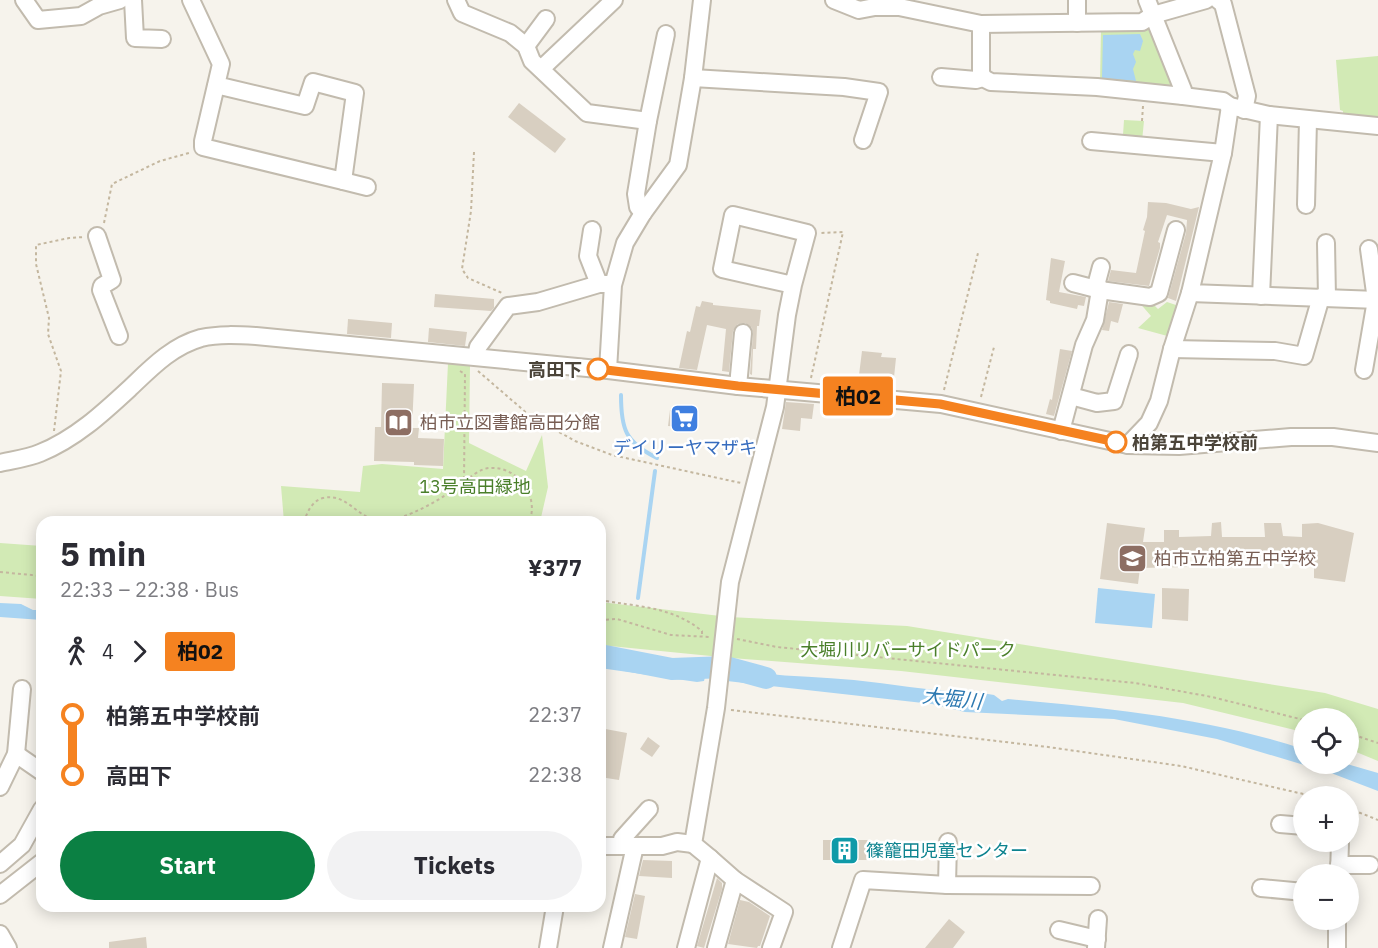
<!DOCTYPE html>
<meta charset="utf-8">
<style>
:root{--surface:#fff;--page:#f2f2f3;--text:#2b2b33;--muted:#7c7c81;--accent:#0b8043}
body{margin:0;font-family:"IBM Plex Sans","Noto Sans JP",sans-serif;background:var(--page);color:var(--text);height:100vh;display:flex;flex-direction:column;font-size:22px;white-space:nowrap}
*{box-sizing:border-box;margin:0}
p{font-size:20px;color:var(--muted)}
.icon{flex:none;width:33px;height:33px;fill:none;stroke:currentColor;stroke-width:2;stroke-linecap:round;stroke-linejoin:round}
.map{position:relative;flex:1;overflow:hidden}
.panel{position:absolute;left:36px;top:516px;width:570px;height:396px;display:flex;flex-direction:column;background:var(--surface);border-radius:18px;box-shadow:0 3px 15px #0003}
.panel>*{flex:none}
.badge{padding:0 12px;border-radius:4px;font-size:21px;line-height:39px}
.fabs{position:absolute;left:1293px;top:708px;display:grid;gap:12px}
.fabs a{display:grid;place-items:center;width:66px;height:66px;border-radius:50%;background:var(--surface);box-shadow:0 3px 15px #0003;font-size:30px}
.map>.badge{position:absolute;translate:-50% -50%;box-shadow:0 0 0 3px #fff}
.legs{display:flex;align-items:center;gap:9px;height:66px;padding:0 24px;font-size:20px}
.legs p{margin-inline-start:auto}
.summary{display:flex;align-items:center;justify-content:space-between;height:102px;padding:0 24px}
h1{font-size:33px;font-weight:700;line-height:45px}
.cta{display:flex;gap:12px;margin-top:auto;padding:12px 24px}
.cta a{flex:1;height:69px;border-radius:36px;background:var(--accent);color:#fff;font-size:24px;font-weight:700;line-height:69px;text-align:center}
.cta a+a{background:var(--page);color:var(--text)}
ul{padding:0 24px;list-style:none}
li{display:flex;align-items:center;gap:21px;height:60px;font-size:22px}
li i{display:grid;place-items:center;width:9px;height:100%;margin:0 8px;background:currentColor}
li i::after{content:'';width:15px;height:15px;margin:-8px;border:4px solid;border-radius:50%;background:var(--surface)}
li p{margin-inline-start:auto}
li:first-child i{background:linear-gradient(#0000 50%,currentColor 0)}
li:last-child i{background:linear-gradient(currentColor 50%,#0000 0)}
.map>svg:first-child{display:block}
.green{fill:#d2eab5}
.water{fill:#a9d4f2}
.lines{fill:none;stroke-linecap:round;stroke-linejoin:round}
.stream{stroke:#a9d4f2;stroke-width:4}
.river{stroke:#a9d4f2;stroke-width:22}
.building{fill:#d8cfc1}
.minor-casing{stroke:#c2bbae;stroke-width:20}
.path{stroke:#c4b79f;stroke-width:2;stroke-dasharray:3 3;stroke-linecap:butt}
.minor{stroke:#fff;stroke-width:16}
.line-1-casing{stroke:#fff;stroke-width:14}
.line-1{stroke:#f58220;stroke-width:9}
.stop-1-dot{fill:#fff;stroke:#f58220;stroke-width:3}
.labels{text-anchor:middle;dominant-baseline:central;stroke-width:5;stroke-linejoin:round;paint-order:stroke}
.stop-label{font-size:18px;font-weight:bold;fill:#4b4439;stroke:#fff;text-anchor:end}
.education-label{font-size:18px;fill:#785e54;stroke:#fff;text-anchor:start}
.shop-label{font-size:18px;fill:#366cbe;stroke:#fff}
.park-label{font-size:18px;fill:#4a7f2a;stroke:#fff}
.culture-label{font-size:18px;fill:#0d838f;stroke:#fff;text-anchor:start}
.water-label{font-size:20px;font-style:italic;fill:#2e7ab2;stroke:#fff}
</style>
<div class="map">
<svg width="1378" height="948" viewBox="0 0 1378 948">
<rect width="100%" height="100%" fill="#f6f3ec"/>
<g class="green">
<polygon points="1152,28 1177,83 1172,89 1100,83 1101,29"/>
<polygon points="1378,56 1378,122 1343,118 1343,111 1340,110 1336,60"/>
<polygon points="1124,120 1144,121 1142,141 1134,141 1134,136 1123,135"/>
<polygon points="1138,301 1152,303 1158,309 1167,302 1179,306 1171,337 1138,328 1151,316"/>
<polygon points="448,363 470,366 469,443 526,471 542,435 548,487 540,522 284,522 281,486 360,492 363,466 382,464 443,469"/>
<polygon points="0,543 42,546 42,599 0,596"/>
<polygon points="600,602 729,617 907,626 1325,693 1378,709 1378,761 1349,749 1348,718 1304,718 1303,732 1183,703 901,671 731,658 600,645"/>
</g>
<g class="water">
<polygon points="1140,34 1143,41 1140,51 1135,50 1133,54 1136,62 1133,69 1136,81 1102,78 1103,35"/>
<polygon points="1098,588 1155,594 1152,628 1095,623"/>
<polygon points="0,603 21,604 33,610 42,610 42,620 0,617"/>
<polygon points="600,655 657,664 707,669 704,681 697,682 600,668"/>
<path d="M725,667C767,677 811,676 854,680C891,684 928,690 965,693L970,697L976,692L994,695L1002,701L1008,699C1107,708 1209,718 1303,749L1304,764H1347L1378,773V791L1331,773L1217,739L1114,719L965,712L932,704L727,681Z"/>
</g>
<g class="lines">
<g class="stream">
<path d="M621,395C621,429 625,442 657,458"/>
<polyline points="638,598 655,471"/>
</g>
<polyline class="river" points="600,655 672,669 726,667 766,678"/>
</g>
<g class="building">
<polygon points="519,103 566,139 555,153 508,117"/>
<polygon points="1148,202 1166,203 1191,209 1199,207 1176,301 1168,298 1186,233 1187,220 1167,215 1158,242 1160,243 1160,248 1149,286 1108,281 1111,270 1136,273 1145,231 1143,230 1147,217"/>
<polygon points="1051,258 1065,261 1059,292 1086,297 1084,306 1078,305 1077,309 1050,303 1050,301 1046,300"/>
<polygon points="435,294 494,299 494,308 491,311 434,307"/>
<polygon points="702,301 713,303 713,305 761,310 759,326 757,326 756,349 753,349 752,375 750,374 753,333 752,328 745,323 738,324 733,331 729,372 722,371 726,329 707,325 697,370 679,368 687,331 690,332 696,306 700,307"/>
<polygon points="1109,302 1123,304 1118,323 1111,321 1109,331 1102,330"/>
<polygon points="348,319 392,323 391,338 347,334"/>
<polygon points="429,328 467,332 465,346 428,342"/>
<polygon points="1060,349 1072,351 1054,416 1046,414 1050,399 1052,400"/>
<polygon points="862,351 882,353 881,357 896,358 893,387 858,383"/>
<polygon points="382,383 414,384 412,428 419,428 418,438 444,439 443,466 414,465 414,462 374,461 375,427 381,427"/>
<polygon points="786,402 814,404 812,419 801,418 800,431 782,429"/>
<polygon points="675,409 698,411 696,428 668,426 670,410 675,410"/>
<polygon points="1221,522 1222,537 1265,537 1264,523 1281,523 1283,536 1302,537 1302,524 1318,523 1354,533 1345,582 1314,578 1314,555 1187,555 1187,567 1140,568 1138,584 1100,579 1107,523 1145,528 1143,542 1164,542 1164,530 1179,530 1179,537 1211,536 1212,523"/>
<polygon points="1162,588 1189,589 1188,621 1162,619"/>
<polygon points="600,728 627,733 619,780 600,777"/>
<polygon points="648,737 660,746 652,757 640,749"/>
<rect x="823" y="840" width="45" height="20"/>
<polygon points="643,860 672,861 672,878 639,876"/>
<polygon points="717,878 722,883 722,889 704,948 697,946"/>
<polygon points="635,894 645,896 637,939 625,937"/>
<polygon points="740,900 749,902 770,916 760,946 758,946 757,948 728,944"/>
<polygon points="949,919 965,932 953,948 925,948"/>
<polygon points="146,937 147,948 109,948 109,942"/>
</g>
<g class="lines">
<defs>
<g id="minor">
<polyline points="24,0 38,20 81,16 99,6 120,0"/>
<polyline points="133,0 135,38 162,39"/>
<polyline points="191,0 221,64 203,141 203,147 343,181 355,93 313,82 305,106 216,85"/>
<polyline points="456,0 462,13 510,33 526,46 532,61 587,113 648,121 636,194 638,207 643,213"/>
<polyline points="834,0 859,10 875,7 899,7 981,24 981,72 983,78"/>
<polyline points="1077,0 1077,23"/>
<polyline points="1147,0 1183,90 1183,96"/>
<polyline points="1218,0 1223,4 1247,96 1244,110"/>
<polyline points="981,24 1142,22 1153,15 1206,0"/>
<polyline points="526,46 546,19"/>
<polyline points="541,69 614,0"/>
<polyline points="941,77 976,80 983,78 991,82 1097,87 1183,96 1223,101 1230,106 1269,115 1378,126"/>
<polyline points="693,78 844,87 879,92 863,140"/>
<polyline points="1230,106 1223,153 1190,293 1378,300"/>
<polyline points="648,121 666,34"/>
<polyline points="1091,141 1223,153"/>
<polyline points="343,181 367,187"/>
<polyline points="1306,205 1308,120"/>
<polyline points="592,230 588,256 599,284 609,284"/>
<polyline points="97,236 112,280 102,286 101,290 119,336"/>
<polyline points="1326,243 1327,298"/>
<polyline points="1101,267 1097,282 1100,290 1150,297 1159,293 1176,230"/>
<polyline points="1261,296 1269,115"/>
<polyline points="1172,349 1275,351 1304,356 1321,297"/>
<polyline points="476,356 478,347 508,306 538,302 599,284"/>
<polyline points="608,370 613,285 625,243 643,213 678,165 693,78 702,0"/>
<polyline points="1364,370 1376,300 1369,249"/>
<polyline points="738,386 743,333"/>
<polyline points="1071,396 1097,403 1114,401 1129,354"/>
<polyline points="1061,431 1084,345 1095,320 1100,290 1073,283"/>
<polyline points="1128,445 1149,423 1159,401 1172,349 1190,293"/>
<path d="M0,463C13,460 28,458 40,453C75,439 103,413 130,388C151,368 172,346 201,338C219,334 238,335 256,336L608,370L738,386L941,404L1128,445L1179,446L1291,437H1333L1378,443"/>
<polyline points="16,754 42,772"/>
<polyline points="0,787 16,754 22,689"/>
<polyline points="1280,824 1304,826"/>
<polyline points="600,846 662,846 677,842 693,844"/>
<polyline points="622,846 622,839 649,809"/>
<polyline points="710,858 735,880 784,912 771,948"/>
<polyline points="0,864 22,845 42,809"/>
<polyline points="1339,865 1370,865"/>
<polyline points="1339,874 1340,842"/>
<polyline points="947,885 948,842"/>
<polyline points="1261,888 1304,892"/>
<polyline points="0,895 42,862"/>
<polyline points="1059,930 1097,939"/>
<polyline points="0,934 8,948"/>
<polyline points="548,948 555,906"/>
<polyline points="612,948 635,846"/>
<polyline points="686,948 710,858 693,844 716,708 730,582 775,407 787,315 793,285 807,233 733,215 722,269 793,285"/>
<polyline points="716,948 735,880"/>
<polyline points="841,948 863,880 947,885 1091,886"/>
<polyline points="1096,948 1098,919"/>
<polyline points="1337,948 1337,920"/>
</g>
</defs>
<use href="#minor" class="minor-casing"/>
<g class="path">
<polyline points="1142,121 1143,106"/>
<polyline points="474,152 471,211 462,269 468,278 502,293"/>
<polyline points="104,223 112,184 160,161 189,153"/>
<polyline points="478,371 529,415 575,441 612,455 741,483"/>
<polyline points="811,378 843,232 821,233"/>
<polyline points="944,390 978,253"/>
<polyline points="981,397 994,347"/>
<polyline points="54,431 61,371 48,334 49,318 36,264 36,245 69,238 85,237"/>
<path d="M465,481C472,476 481,468 490,468C518,466 540,497 529,522"/>
<path d="M304,522C307,512 312,501 323,498C347,492 358,520 381,521C404,522 447,496 464,482L465,374L460,371"/>
<polyline points="0,572 42,576"/>
<path d="M600,600C638,607 671,606 702,631V636"/>
<polyline points="600,620 617,619 671,635 710,637"/>
<polyline points="737,639 777,647 1135,683 1212,697 1304,720"/>
<polyline points="731,710 1048,747 1181,766 1312,796"/>
<polyline points="1348,733 1378,743"/>
<polyline points="1348,808 1378,820"/>
</g>
<use href="#minor" class="minor"/>
</g>
<g class="lines">
<defs>
<polyline id="line-1" points="598,369 738,386 940,404 1116,442"/>
</defs>
<use href="#line-1" class="line-1-casing"/>
<use href="#line-1" class="line-1"/>
</g>
<defs>
<symbol id="supermarket-square" viewBox="-11 -11 22 22"><rect x="-9" y="-9" width="18" height="18" rx="4" fill="#3f7fe0" stroke="#fff"/><path d="M-6-5.5h2.5l.6 2H6L4.5 2H-2.5L-4.4-4H-6ZM-1.5 3.2a1.3 1.3 0 1 0 .1 0ZM3 3.2a1.3 1.3 0 1 0 .1 0Z" fill="#fff"/></symbol>
<symbol id="library-square" viewBox="-11 -11 22 22"><rect x="-9" y="-9" width="18" height="18" rx="4" fill="#8d6e63" stroke="#fff"/><path d="M-6-4Q-3-5.5-.7-3.5V5Q-3 3-6 4ZM6-4Q3-5.5 .7-3.5V5Q3 3 6 4Z" fill="#fff"/></symbol>
<symbol id="school-square" viewBox="-11 -11 22 22"><rect x="-9" y="-9" width="18" height="18" rx="4" fill="#8d6e63" stroke="#fff"/><path d="M0-5L7-2L0 1L-7-2ZM-4 1L0 2.5L4 1V4Q0 6-4 4Z" fill="#fff"/></symbol>
<symbol id="building-square" viewBox="-11 -11 22 22"><rect x="-9" y="-9" width="18" height="18" rx="4" fill="#0f9aa8" stroke="#fff"/><path d="M-4-6H4V6H1V3H-1V6H-4ZM-2.5-4.3h1.7v1.8h-1.7ZM.8-4.3h1.7v1.8H.8ZM-2.5-1h1.7V.8h-1.7ZM.8-1h1.7V.8H.8Z" fill="#fff"/></symbol>
</defs>
<g fill-rule="evenodd">
<use href="#supermarket-square" x="668" y="402" width="33" height="33"/>
<use href="#library-square" x="382" y="406" width="33" height="33"/>
<use href="#school-square" x="1116" y="542" width="33" height="33"/>
<use href="#building-square" x="828" y="834" width="33" height="33"/>
</g>
<g class="stop-1-dot">
<circle cx="598" cy="369" r="10"/>
<circle cx="1116" cy="442" r="10"/>
</g>
<g class="labels">
<g class="stop-label">
<text x="582" y="369">高田下</text>
<text x="1132" y="442" text-anchor="start">柏第五中学校前</text>
</g>
<g class="education-label">
<text x="420" y="422">柏市立図書館高田分館</text>
<text x="1154" y="558">柏市立柏第五中学校</text>
</g>
<g class="shop-label">
<text x="685" y="447">デイリーヤマザキ</text>
</g>
<g class="park-label">
<text x="475" y="486">13号高田緑地</text>
<text x="908" y="649">大堀川リバーサイドパーク</text>
</g>
<g class="culture-label">
<text x="866" y="850">篠籠田児童センター</text>
</g>
<g class="water-label">
<text transform="translate(952 698) rotate(6)">大堀川</text>
</g>
</g>
</svg>
<div class="fabs">
<a><svg class="icon" aria-label="locate" viewBox="0 0 24 24"><circle cx="12" cy="12" r="6"/><path d="M12 2v4M12 18v4M2 12h4M18 12h4"/></svg></a>
<a>+</a>
<a>−</a>
</div>
<b class="badge" style="left:858px;top:396px;background:#f58220;color:#111">柏02</b>
<section class="panel">
<div class="summary"><div><h1>5 min</h1><p>22:33 – 22:38 · Bus</p></div><b>¥377</b></div>
<div class="legs"><svg class="icon" aria-label="walk" viewBox="0 0 24 24"><circle cx="13" cy="4" r="2"/><path d="M13 8l-2 6 4 7M11 14l-3 7M7 12l3-4h3l4 4"/></svg>4<svg class="icon" aria-label="forward" viewBox="0 0 24 24"><path d="M9 5l7 7-7 7"/></svg><b class="badge" style="background:#f58220;color:#111">柏02</b></div>
<ul>
<li><i style="color:#f58220"></i><b>柏第五中学校前</b><p>22:37</p></li>
<li><i style="color:#f58220"></i><b>高田下</b><p>22:38</p></li>
</ul>
<div class="cta"><a>Start</a><a>Tickets</a></div>
</section>
</div>
